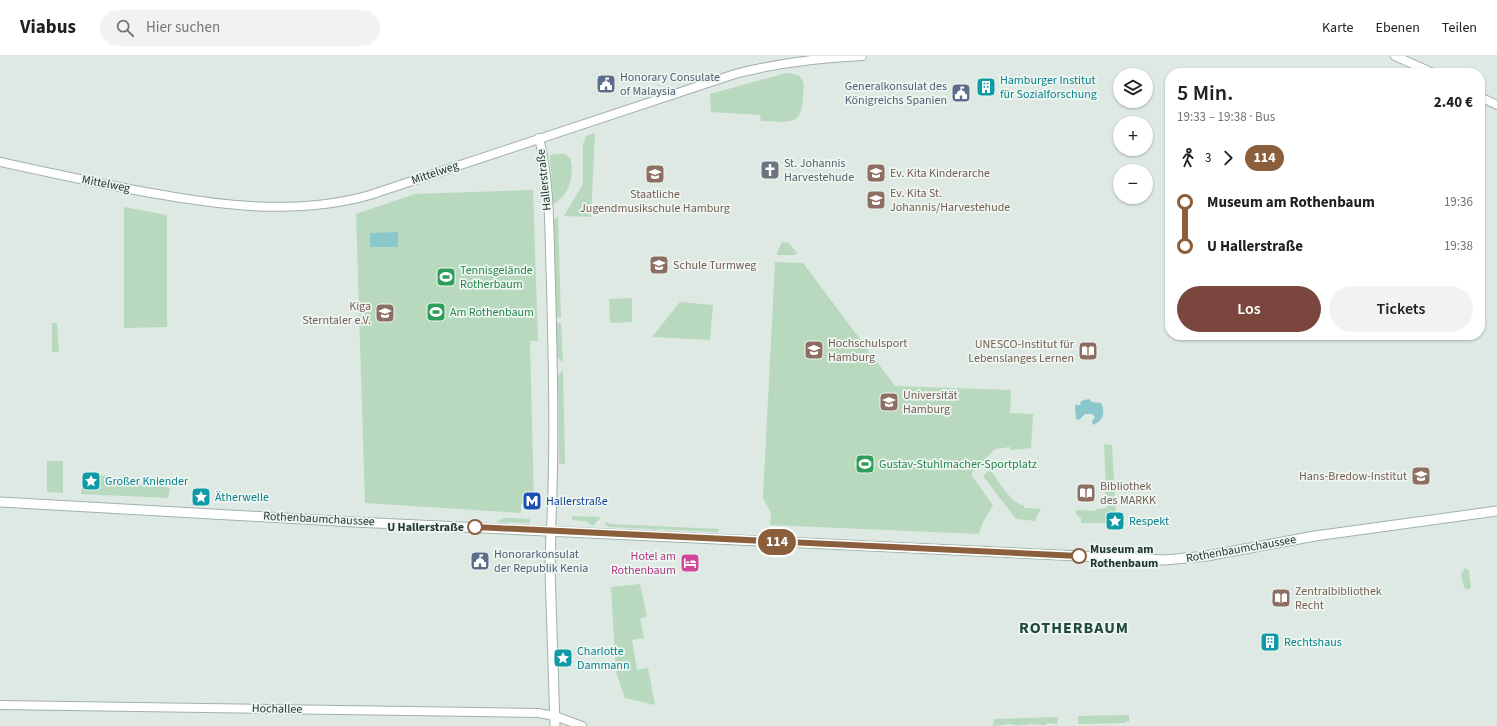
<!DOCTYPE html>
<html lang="de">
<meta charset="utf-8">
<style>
:root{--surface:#fff;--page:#f2f2f2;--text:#202124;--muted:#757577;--line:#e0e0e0;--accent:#7a463d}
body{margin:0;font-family:"Source Sans 3",sans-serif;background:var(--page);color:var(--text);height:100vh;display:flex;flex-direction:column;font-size:15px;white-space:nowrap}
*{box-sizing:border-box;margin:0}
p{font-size:13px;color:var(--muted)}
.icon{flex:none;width:22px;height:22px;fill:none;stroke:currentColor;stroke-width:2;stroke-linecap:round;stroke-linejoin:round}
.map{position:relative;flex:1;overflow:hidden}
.sheet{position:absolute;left:1165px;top:12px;width:320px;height:272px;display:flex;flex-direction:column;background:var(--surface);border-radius:16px;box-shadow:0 1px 3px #0004}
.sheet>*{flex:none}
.badge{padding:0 8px;border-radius:13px;font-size:14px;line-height:26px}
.tools{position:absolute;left:1113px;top:12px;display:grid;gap:8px}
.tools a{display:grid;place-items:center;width:40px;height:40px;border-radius:50%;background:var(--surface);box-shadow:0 1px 3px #0004;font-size:20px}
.map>.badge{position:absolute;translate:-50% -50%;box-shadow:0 0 0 2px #fff}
.legs{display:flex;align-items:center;gap:6px;height:44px;padding:0 12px;font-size:13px}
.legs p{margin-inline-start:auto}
.summary{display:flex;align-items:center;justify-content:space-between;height:68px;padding:0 12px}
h1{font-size:22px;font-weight:600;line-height:30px}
.cta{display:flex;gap:8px;margin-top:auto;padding:8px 12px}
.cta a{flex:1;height:46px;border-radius:24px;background:var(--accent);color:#fff;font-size:16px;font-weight:600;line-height:46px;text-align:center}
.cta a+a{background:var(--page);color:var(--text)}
ul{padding:0 12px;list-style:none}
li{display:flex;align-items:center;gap:14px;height:44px;font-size:15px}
li i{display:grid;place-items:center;width:6px;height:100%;margin:0 5px;background:currentColor}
li i::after{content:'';width:10px;height:10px;margin:-5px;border:3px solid;border-radius:50%;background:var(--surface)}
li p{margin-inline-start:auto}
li:first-child i{background:linear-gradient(#0000 50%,currentColor 0)}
li:last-child i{background:linear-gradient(currentColor 50%,#0000 0)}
header{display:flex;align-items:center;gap:24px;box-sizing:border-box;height:56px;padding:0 20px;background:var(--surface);border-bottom:1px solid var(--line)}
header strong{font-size:19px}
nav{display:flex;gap:22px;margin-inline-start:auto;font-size:14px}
.search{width:280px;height:36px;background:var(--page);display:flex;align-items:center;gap:10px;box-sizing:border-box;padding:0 14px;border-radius:22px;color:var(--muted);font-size:15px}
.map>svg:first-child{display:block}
.green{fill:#b8d9be}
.water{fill:#89c7cc}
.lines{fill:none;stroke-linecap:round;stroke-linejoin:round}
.tertiary-casing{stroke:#a2b0aa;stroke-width:10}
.secondary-casing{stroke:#9eb4aa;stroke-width:11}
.tertiary{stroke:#fff;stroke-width:8}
.secondary{stroke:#fff;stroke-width:9}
.line-1-casing{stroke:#fff;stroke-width:9}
.line-1{stroke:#8b5e3c;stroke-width:6}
.stop-1-dot{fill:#fff;stroke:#8b5e3c;stroke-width:2}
.labels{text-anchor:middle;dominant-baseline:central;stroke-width:3.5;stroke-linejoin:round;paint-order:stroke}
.service-label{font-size:12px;fill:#4e5e75;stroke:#eef6f1;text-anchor:start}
.culture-label{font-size:12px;fill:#0d838f;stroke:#eef6f1;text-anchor:start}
.worship-label{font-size:12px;fill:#5b616d;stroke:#eef6f1;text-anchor:start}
.street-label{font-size:12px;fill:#213730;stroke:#eef6f1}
.education-label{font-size:12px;fill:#785e54;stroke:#eef6f1;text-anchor:start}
.leisure-label{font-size:12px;fill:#27864d;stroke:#eef6f1;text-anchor:start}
.transit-label{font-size:12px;fill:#164399;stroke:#eef6f1;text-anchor:start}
.stop-label{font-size:12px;font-weight:bold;fill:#213730;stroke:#eef6f1;text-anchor:end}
.hotel-label{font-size:12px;fill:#b23c85;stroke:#eef6f1;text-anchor:end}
.district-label{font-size:16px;font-weight:bold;letter-spacing:1px;fill:#1e483a;stroke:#eef6f1}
</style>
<header>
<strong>Viabus</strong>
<div class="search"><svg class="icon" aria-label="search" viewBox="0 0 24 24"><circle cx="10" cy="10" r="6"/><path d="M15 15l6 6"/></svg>Hier suchen</div>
<nav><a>Karte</a><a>Ebenen</a><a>Teilen</a></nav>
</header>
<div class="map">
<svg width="1497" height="670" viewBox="0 0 1497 670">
<rect width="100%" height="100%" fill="#dee9e3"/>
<g class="green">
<path d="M786,17L798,19C805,24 804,31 803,39C802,73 788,65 761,65L760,59L711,56L710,38Z"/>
<polygon points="595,77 591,161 564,160 583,128 583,88 586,80"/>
<path d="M560,98H565L570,102C575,118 569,141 553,148L550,99Z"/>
<polygon points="533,134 538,285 530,285 534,448 521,448 521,457 365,447 356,158 415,138"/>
<polygon points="124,151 167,159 167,271 124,272"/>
<polygon points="558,160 561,262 556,261 553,166"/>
<polygon points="782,186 789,187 797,197 795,199 777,199 777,197"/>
<polygon points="775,206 803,207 895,330 1011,334 1010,357 1033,358 1031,392 1010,394 1010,391 995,393 972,416 972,420 993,449 982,468 979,478 770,469 771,457 763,442"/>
<polygon points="632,242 632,266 610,267 609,243"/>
<polygon points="680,246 713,249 710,284 652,281"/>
<polygon points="52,267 57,267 59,296 52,296"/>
<polygon points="557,267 561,267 563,307 557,301 555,268"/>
<polygon points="563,314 565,408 559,408 558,320"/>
<polygon points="1104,388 1112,389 1116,459 1109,467 1081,467 1081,462 1076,458 1076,454 1096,455 1096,453 1106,452 1109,447 1108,441 1105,438 1106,435"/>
<polygon points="47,405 63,405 63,437 47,436"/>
<path d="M990,414C998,424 1012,449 1024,449V452L1041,453L1036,461V465L1016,463L983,420Z"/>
<path d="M96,419L106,420L122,429L165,430L170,433L168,442L81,438C81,428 87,423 96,419Z"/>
<polygon points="572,460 601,461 593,470 585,465 572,464"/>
<polygon points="505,462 530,463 530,467 496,466"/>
<polygon points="606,466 610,468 719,473 718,476 609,471 605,469"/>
<polygon points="1465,512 1469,515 1471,531 1468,534 1464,531 1461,518"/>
<polygon points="640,528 647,560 640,563 644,582 632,584 637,614 648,612 655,649 625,642 616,616 611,531"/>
<polygon points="1129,659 1129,666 1126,665 1125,667 1078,668 1078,660"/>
<polygon points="1058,661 1057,668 1047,667 1047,669 1040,669 1038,667 1038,669 1028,668 1028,669 1021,669 1020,668 1019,670 1010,668 993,670 994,663"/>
</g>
<g class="water">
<polygon points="398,176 398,191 370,191 370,177"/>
<path d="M1089,343L1092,346L1101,347C1106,357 1103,365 1093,369L1092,365L1095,361L1092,358H1085L1079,364L1076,363C1076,361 1075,350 1075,349H1080L1081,345Z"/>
</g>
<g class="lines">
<defs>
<g id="tertiary">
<polyline points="1395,0 1433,17"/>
<polyline points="1480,41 1497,49"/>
<path d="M539,82C551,129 549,180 551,228C553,310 555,392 551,474"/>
<path d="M0,106C41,115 83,124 124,132C205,147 289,162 370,139L735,18C777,7 819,2 862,0"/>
<polyline points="0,649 538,657 555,660 582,670"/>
</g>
<g id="secondary">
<polyline points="0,446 354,466 1165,504 1207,500 1315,480 1497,455"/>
<polyline points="551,474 550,513 555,670"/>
</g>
</defs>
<use href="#tertiary" class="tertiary-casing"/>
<use href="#secondary" class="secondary-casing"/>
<use href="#tertiary" class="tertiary"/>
<use href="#secondary" class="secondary"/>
</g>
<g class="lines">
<defs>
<polyline id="line-1" points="475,471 1079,500"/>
</defs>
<use href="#line-1" class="line-1-casing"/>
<use href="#line-1" class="line-1"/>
</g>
<defs>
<symbol id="civic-square" viewBox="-11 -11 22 22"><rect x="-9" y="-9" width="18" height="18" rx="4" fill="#5c6f8a" stroke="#eef6f1"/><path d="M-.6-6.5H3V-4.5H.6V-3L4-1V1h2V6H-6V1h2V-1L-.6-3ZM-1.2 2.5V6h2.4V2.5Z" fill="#fff"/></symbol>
<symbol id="building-square" viewBox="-11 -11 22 22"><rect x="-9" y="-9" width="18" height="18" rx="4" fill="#0f9aa8" stroke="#eef6f1"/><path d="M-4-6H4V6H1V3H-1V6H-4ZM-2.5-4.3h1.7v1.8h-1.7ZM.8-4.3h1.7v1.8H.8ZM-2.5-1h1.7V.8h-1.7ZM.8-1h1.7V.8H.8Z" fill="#fff"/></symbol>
<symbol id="church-square" viewBox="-11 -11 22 22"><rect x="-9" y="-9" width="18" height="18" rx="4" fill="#6b7280" stroke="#eef6f1"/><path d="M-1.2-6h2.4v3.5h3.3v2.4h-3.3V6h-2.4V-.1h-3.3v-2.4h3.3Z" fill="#fff"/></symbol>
<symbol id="school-square" viewBox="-11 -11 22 22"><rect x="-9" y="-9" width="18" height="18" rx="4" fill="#8d6e63" stroke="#eef6f1"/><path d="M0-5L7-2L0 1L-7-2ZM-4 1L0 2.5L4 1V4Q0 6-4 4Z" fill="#fff"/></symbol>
<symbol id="stadium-square" viewBox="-11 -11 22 22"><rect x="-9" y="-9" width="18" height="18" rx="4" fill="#2e9e5b" stroke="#eef6f1"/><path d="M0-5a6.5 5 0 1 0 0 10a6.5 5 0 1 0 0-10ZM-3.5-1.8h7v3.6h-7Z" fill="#fff"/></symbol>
<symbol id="university-square" viewBox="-11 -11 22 22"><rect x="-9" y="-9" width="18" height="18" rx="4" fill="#8d6e63" stroke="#eef6f1"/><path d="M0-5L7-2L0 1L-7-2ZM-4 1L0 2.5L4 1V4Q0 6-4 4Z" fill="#fff"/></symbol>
<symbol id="library-square" viewBox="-11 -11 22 22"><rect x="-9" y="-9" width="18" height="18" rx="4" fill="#8d6e63" stroke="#eef6f1"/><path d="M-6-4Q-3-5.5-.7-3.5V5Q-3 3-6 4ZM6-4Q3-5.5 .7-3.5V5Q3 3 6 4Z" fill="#fff"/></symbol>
<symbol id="sight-square" viewBox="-11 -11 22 22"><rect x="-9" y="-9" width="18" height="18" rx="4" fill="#0f9aa8" stroke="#eef6f1"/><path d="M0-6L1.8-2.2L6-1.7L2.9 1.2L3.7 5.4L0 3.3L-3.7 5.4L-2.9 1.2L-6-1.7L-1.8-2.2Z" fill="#fff"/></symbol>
<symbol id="metro-square" viewBox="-11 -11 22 22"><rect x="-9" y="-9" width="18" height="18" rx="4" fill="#1a4fb4" stroke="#eef6f1"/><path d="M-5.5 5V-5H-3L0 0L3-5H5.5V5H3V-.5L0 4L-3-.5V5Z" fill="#fff"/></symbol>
<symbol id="hotel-square" viewBox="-11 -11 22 22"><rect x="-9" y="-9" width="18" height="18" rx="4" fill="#d1479c" stroke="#eef6f1"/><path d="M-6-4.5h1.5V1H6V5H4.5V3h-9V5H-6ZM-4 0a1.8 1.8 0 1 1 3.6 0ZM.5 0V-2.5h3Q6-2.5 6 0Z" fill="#fff"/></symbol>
</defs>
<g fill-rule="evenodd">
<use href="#civic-square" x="595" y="17" width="22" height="22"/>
<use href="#building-square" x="975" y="20" width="22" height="22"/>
<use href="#civic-square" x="950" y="26" width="22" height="22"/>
<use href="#church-square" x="759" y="103" width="22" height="22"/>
<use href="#school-square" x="865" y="106" width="22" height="22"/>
<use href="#school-square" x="644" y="107" width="22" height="22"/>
<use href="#school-square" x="865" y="133" width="22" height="22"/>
<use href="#school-square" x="648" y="198" width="22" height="22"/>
<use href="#stadium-square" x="435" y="210" width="22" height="22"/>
<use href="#stadium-square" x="425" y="245" width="22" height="22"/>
<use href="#school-square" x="374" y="246" width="22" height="22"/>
<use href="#university-square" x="803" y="283" width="22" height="22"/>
<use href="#library-square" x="1077" y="284" width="22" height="22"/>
<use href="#university-square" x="878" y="335" width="22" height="22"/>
<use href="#stadium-square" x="854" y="397" width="22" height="22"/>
<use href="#university-square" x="1410" y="409" width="22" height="22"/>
<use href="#sight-square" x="80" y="414" width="22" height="22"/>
<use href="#library-square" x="1075" y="426" width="22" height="22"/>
<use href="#sight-square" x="190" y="430" width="22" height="22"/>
<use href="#metro-square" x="521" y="434" width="22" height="22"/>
<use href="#sight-square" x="1104" y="454" width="22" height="22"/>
<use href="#civic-square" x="469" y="494" width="22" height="22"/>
<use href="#hotel-square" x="679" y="496" width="22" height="22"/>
<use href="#library-square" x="1270" y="531" width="22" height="22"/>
<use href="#building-square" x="1259" y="575" width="22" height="22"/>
<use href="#sight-square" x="552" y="591" width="22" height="22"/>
</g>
<g class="stop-1-dot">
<circle cx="475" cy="471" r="7"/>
<circle cx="1079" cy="500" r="7"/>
</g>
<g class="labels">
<g class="service-label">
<text x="620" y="21">Honorary Consulate<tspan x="620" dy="14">of Malaysia</tspan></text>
<text x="947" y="30" text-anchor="end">Generalkonsulat des<tspan x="947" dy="14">Königreichs Spanien</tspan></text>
<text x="494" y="498">Honorarkonsulat<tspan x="494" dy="14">der Republik Kenia</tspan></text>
</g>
<g class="culture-label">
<text x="1000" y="24">Hamburger Institut<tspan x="1000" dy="14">für Sozialforschung</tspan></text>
<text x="105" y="425">Großer Kniender</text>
<text x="215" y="441">Ätherwelle</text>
<text x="1129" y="465">Respekt</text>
<text x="1284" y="586">Rechtshaus</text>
<text x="577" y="595">Charlotte<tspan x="577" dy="14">Dammann</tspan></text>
</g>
<g class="worship-label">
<text x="784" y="107">St. Johannis<tspan x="784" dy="14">Harvestehude</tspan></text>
</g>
<g class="street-label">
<text transform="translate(435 117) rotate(-19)">Mittelweg</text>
<text transform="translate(544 124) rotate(-96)">Hallerstraße</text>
<text transform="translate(106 128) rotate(11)">Mittelweg</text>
<text transform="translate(319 463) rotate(3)">Rothenbaumchaussee</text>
<text transform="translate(1241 493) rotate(-10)">Rothenbaumchaussee</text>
<text transform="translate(277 653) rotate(1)">Hochallee</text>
</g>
<g class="education-label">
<text x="890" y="117">Ev. Kita Kinderarche</text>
<text x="890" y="137">Ev. Kita St.<tspan x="890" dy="14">Johannis/Harvestehude</tspan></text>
<text x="655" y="138" text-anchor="middle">Staatliche<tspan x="655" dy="14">Jugendmusikschule Hamburg</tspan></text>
<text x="673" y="209">Schule Turmweg</text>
<text x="371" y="250" text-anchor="end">Kiga<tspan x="371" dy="14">Sterntaler e.V.</tspan></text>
<text x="828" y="287">Hochschulsport<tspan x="828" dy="14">Hamburg</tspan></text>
<text x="1074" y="288" text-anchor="end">UNESCO-Institut für<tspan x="1074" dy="14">Lebenslanges Lernen</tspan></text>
<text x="903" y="339">Universität<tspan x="903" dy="14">Hamburg</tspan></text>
<text x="1407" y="420" text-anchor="end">Hans-Bredow-Institut</text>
<text x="1100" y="430">Bibliothek<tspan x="1100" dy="14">des MARKK</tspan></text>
<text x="1295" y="535">Zentralbibliothek<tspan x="1295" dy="14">Recht</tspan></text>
</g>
<g class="leisure-label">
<text x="460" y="214">Tennisgelände<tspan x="460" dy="14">Rotherbaum</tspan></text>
<text x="450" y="256">Am Rothenbaum</text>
<text x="879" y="408">Gustav-Stuhlmacher-Sportplatz</text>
</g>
<g class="transit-label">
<text x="546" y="445">Hallerstraße</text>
</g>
<g class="stop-label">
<text x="464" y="471">U Hallerstraße</text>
<text x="1090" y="493" text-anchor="start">Museum am<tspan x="1090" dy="14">Rothenbaum</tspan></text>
</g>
<g class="hotel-label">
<text x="676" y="500">Hotel am<tspan x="676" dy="14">Rothenbaum</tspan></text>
</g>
<g class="district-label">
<text x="1074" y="572">ROTHERBAUM</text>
</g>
</g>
</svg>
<div class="tools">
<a><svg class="icon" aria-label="layers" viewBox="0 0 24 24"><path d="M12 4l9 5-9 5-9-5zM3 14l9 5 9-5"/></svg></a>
<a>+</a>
<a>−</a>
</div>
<b class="badge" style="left:777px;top:486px;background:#8b5e3c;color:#fff">114</b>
<section class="sheet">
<div class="summary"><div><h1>5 Min.</h1><p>19:33 – 19:38 · Bus</p></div><b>2.40 €</b></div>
<div class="legs"><svg class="icon" aria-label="walk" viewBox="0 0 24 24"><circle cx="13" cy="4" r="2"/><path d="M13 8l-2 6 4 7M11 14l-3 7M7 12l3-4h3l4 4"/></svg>3<svg class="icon" aria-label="forward" viewBox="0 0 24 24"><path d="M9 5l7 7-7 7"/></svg><b class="badge" style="background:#8b5e3c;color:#fff">114</b></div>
<ul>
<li><i style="color:#8b5e3c"></i><b>Museum am Rothenbaum</b><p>19:36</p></li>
<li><i style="color:#8b5e3c"></i><b>U Hallerstraße</b><p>19:38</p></li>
</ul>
<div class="cta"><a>Los</a><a>Tickets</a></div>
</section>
</div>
